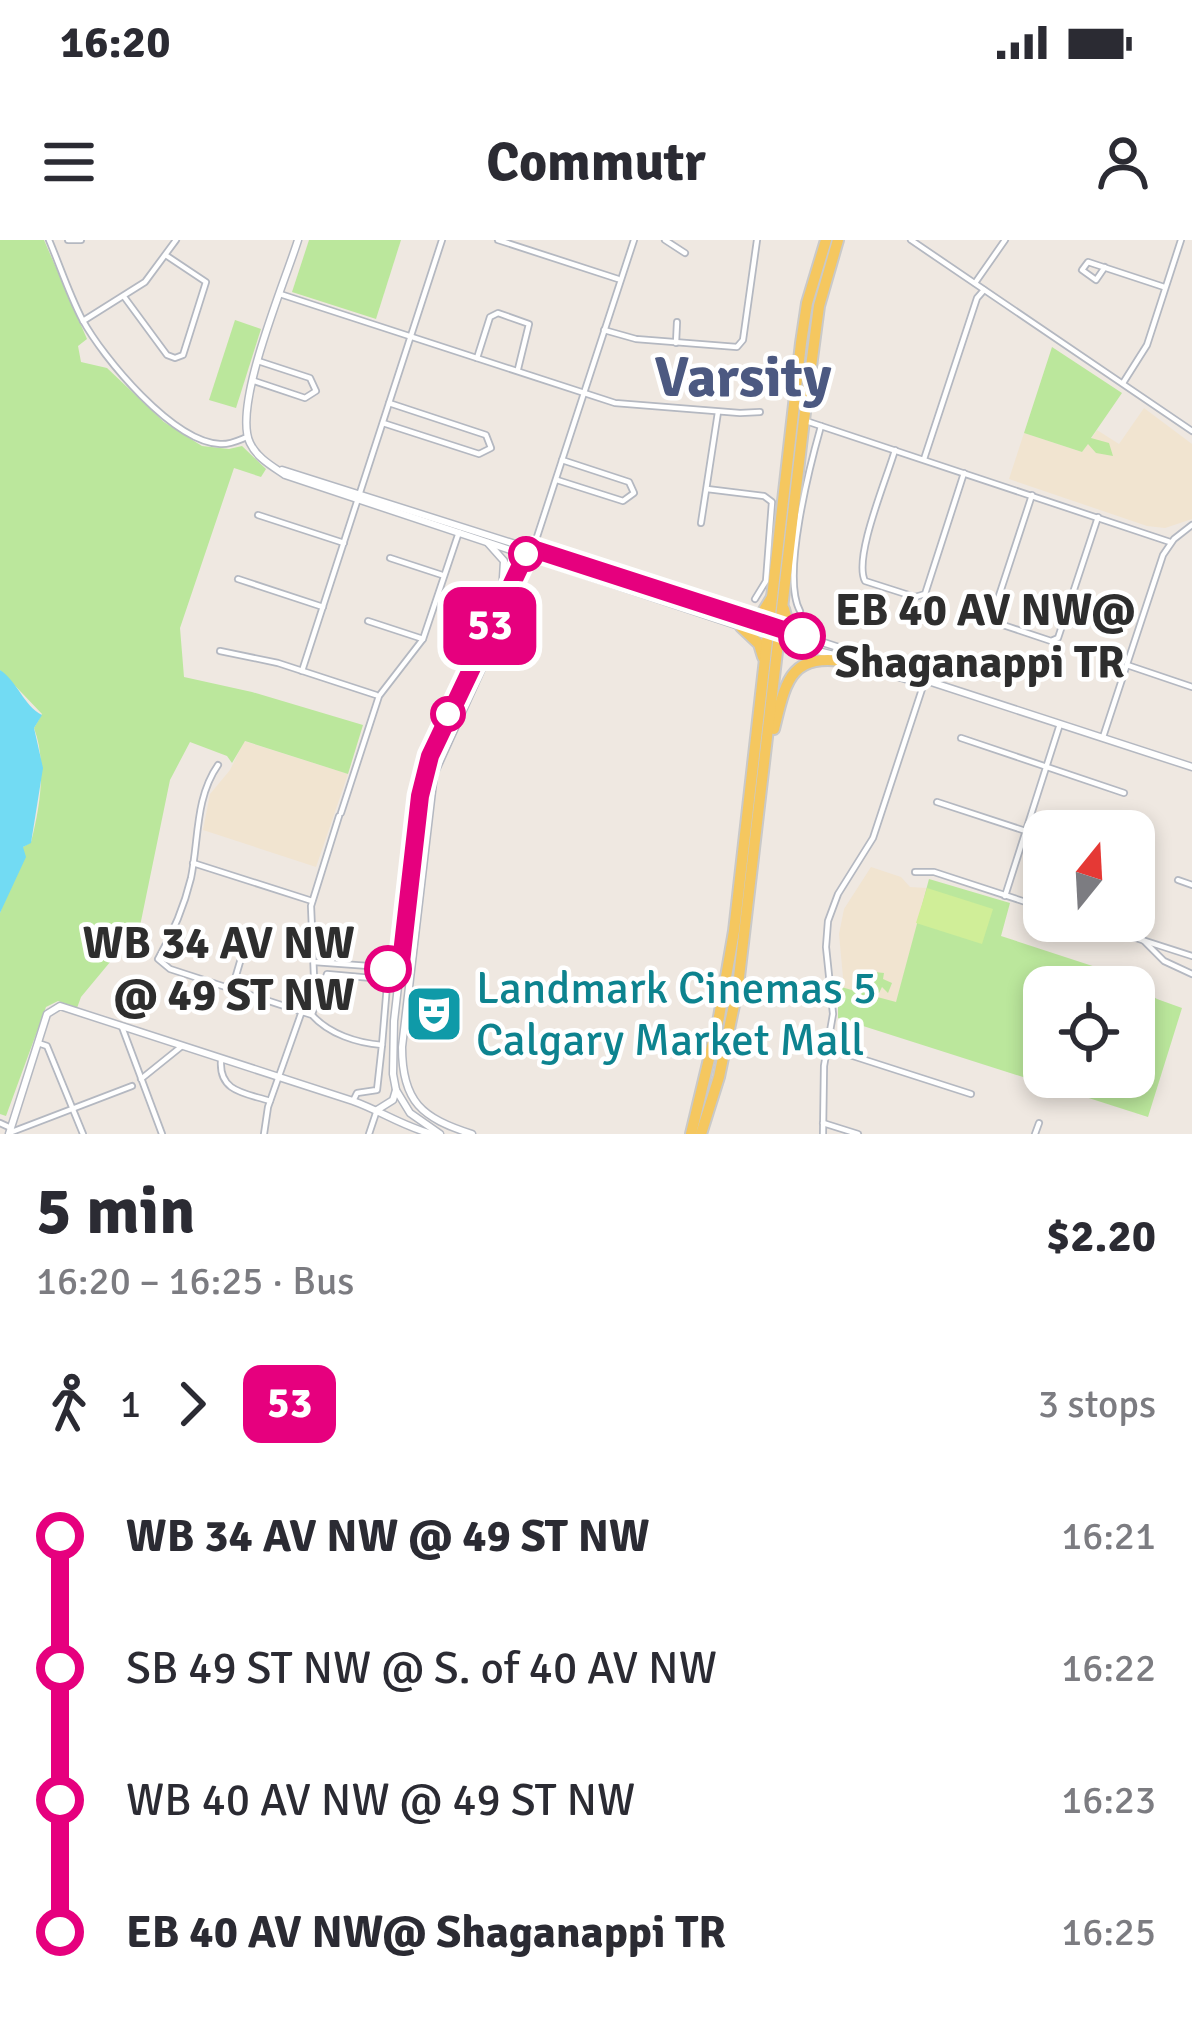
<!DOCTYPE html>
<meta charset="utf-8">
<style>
:root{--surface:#fff;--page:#f7f7f7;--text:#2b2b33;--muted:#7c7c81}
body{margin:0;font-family:Signika,sans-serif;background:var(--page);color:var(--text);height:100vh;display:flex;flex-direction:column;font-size:45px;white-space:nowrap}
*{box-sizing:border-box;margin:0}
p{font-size:39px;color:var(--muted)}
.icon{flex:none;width:66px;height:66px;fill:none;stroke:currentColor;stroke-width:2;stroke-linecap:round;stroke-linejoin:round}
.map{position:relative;height:894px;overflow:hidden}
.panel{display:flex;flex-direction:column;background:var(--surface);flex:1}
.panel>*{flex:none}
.badge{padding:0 24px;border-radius:18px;font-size:42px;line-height:78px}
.needle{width:78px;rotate:18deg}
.tools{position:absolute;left:1023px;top:570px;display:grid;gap:24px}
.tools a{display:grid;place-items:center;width:132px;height:132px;border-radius:24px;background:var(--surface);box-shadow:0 6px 18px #0003;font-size:60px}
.map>.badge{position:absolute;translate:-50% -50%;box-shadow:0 0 0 6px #fff}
.legs{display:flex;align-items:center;gap:18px;height:132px;padding:0 36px;font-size:39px}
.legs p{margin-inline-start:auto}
.summary{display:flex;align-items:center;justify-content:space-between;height:204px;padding:0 36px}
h1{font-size:66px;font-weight:700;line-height:90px}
ul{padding:0 36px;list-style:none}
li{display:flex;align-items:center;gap:42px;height:132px;font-size:45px}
li i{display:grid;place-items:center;width:18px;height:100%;margin:0 15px;background:currentColor}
li i::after{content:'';width:30px;height:30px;margin:-15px;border:9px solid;border-radius:50%;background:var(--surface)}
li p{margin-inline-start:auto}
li:first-child i{background:linear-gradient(#0000 50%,currentColor 0)}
li:last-child i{background:linear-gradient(currentColor 50%,#0000 0)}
.status{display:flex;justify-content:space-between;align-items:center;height:84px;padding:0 60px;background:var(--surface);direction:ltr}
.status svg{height:33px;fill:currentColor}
header{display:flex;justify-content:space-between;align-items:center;height:156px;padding:0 36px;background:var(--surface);font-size:54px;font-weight:700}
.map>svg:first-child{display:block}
.education{fill:#f1e4d0}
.park{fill:#bbe79c;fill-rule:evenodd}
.pitch{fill:#d0ee98}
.water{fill:#72dbf3}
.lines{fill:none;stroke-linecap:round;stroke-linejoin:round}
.minor-casing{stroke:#b4b8c1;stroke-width:8}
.tertiary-casing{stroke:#b4b8c1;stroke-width:9}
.primary-casing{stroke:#c9c9c9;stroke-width:14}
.minor{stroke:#fff;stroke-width:4.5}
.tertiary{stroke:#fff;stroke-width:6}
.primary{stroke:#f5c75f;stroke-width:10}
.line-1-casing{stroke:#fff;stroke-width:27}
.line-1{stroke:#e6007e;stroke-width:18}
.stop-1-dot{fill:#fff;stroke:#e6007e;stroke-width:6}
.labels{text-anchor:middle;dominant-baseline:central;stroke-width:9;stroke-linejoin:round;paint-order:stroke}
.stop-label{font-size:45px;font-weight:bold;fill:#2e2e2e;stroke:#fff;text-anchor:start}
.culture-label{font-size:45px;fill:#0d838f;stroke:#fff;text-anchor:start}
.district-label{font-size:57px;font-weight:bold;fill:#4c5981;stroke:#fff}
</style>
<div class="status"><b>16:20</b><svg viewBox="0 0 49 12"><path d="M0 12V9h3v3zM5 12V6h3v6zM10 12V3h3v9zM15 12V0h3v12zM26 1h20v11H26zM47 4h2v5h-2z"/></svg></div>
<header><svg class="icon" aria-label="menu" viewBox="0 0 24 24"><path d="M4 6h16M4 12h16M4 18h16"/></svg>Commutr<svg class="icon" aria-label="person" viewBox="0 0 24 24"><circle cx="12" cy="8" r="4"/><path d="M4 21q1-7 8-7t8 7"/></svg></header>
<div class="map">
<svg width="1192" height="894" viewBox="0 0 1192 894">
<rect width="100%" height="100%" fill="#efe8e1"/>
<g class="education">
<polygon points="1144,168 1192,204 1192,279 1165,288 1147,286 1009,239 1024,193 1082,212 1097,190 1119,204"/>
<polygon points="244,501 348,534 316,627 203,590 210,554 230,530"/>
<polygon points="871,627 901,637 910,647 927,648 896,763 844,748 839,694 844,669"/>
</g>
<g class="park">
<path d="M0,0H44L87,99L78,106L81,122L107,128L164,182L202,206L229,209L242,206L266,229L261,237L234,228L180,388L184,437L252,452L363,485L348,534L245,501L232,523L227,516L190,502L170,540L140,686L81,757L77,768L58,761L46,767L6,876L0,874V673L23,607L31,602C40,568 47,522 34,488L42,474L0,430Z"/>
<polygon points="309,0 401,0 376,79 292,52"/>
<polygon points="235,80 261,89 236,168 209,160"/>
<polygon points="1052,107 1122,153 1091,198 1109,203 1113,216 1096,213 1088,204 1082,212 1024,193"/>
<path d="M929,639L1010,663L1001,696L1117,734L1157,759L1182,768L1148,877L838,778V746L862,753L865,731L884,733L883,739L892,743L888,753L882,747L879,753L866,754L896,762ZM1044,747H1134V837H1044Z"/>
</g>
<polygon class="pitch" points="927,648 993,669 982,704 916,683"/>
<path class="water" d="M0,430C18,442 23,465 42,475L34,488L43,528L31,603L23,607L26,617L0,673Z"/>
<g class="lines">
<defs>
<g id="minor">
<path d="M49,0C60,26 69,54 82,79C103,118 173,202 220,204C230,205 239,200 247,197"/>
<polyline points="68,0 81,0"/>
<polyline points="498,0 618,39"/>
<polyline points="665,0 685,13"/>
<polyline points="911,0 1192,191"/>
<polyline points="1105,27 1096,40 1082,30 1088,22 1164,47"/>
<polyline points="975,43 1005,0"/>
<polyline points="280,54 615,163 740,173 760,172"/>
<polyline points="125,58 167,115 175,118 183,115 206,42 167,16"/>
<polyline points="83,81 145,42 176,0"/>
<polyline points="604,90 636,99 737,107 743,100 757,0"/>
<polyline points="676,103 677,82"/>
<polyline points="477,118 490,77 498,73 529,84 518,129"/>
<polyline points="254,141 305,158 316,151 310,138 258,121"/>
<polyline points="1123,143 1147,105 1181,0"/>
<polyline points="806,181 1170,302"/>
<polyline points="383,183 479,214 491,208 486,195 389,163"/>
<path d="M895,210C887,238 853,318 865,341L915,357L925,354L964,233"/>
<polyline points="924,219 977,58 984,50"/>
<polyline points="557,240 623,261 634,253 629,242 562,220"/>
<polyline points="707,249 764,256 772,262 766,341 755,359"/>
<polyline points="1032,255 993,374 997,383 1051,401 1058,398 1098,277"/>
<polyline points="258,275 344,303"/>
<polyline points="701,283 718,172"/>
<polyline points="533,309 634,0"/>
<polyline points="390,318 442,335"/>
<polyline points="238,339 323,367"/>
<path d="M800,371C781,337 810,225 821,186"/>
<polyline points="368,381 423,399"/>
<polyline points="220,411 278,423 376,455"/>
<polyline points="1127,425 1192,447"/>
<polyline points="302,431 442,0"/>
<polyline points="1103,497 1163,315 1174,299 1192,285"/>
<polyline points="961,498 1124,553"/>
<path d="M218,525C195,558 199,599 191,638C184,667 173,693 158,719L170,729L312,775C329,794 357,803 382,805L377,850L357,853L353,861"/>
<polyline points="937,562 1044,597"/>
<polyline points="341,573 379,456 423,399 459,292"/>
<polyline points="193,623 312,661"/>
<polyline points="915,632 934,632 1044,668"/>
<polyline points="1178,640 1192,645"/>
<polyline points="1005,656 1060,484"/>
<polyline points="1083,681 1192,716"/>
<polyline points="1144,701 1164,721 1192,734"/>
<polyline points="314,722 410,729"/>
<polyline points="232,749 242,715"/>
<polyline points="312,774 327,734 383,739 387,745 382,805"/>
<polyline points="122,787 162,894"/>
<polyline points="38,803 47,806 83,894"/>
<polyline points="828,808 971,854"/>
<path d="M221,821C219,852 245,853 270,861"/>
<polyline points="141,839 182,806"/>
<polyline points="0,883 11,888"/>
<polyline points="823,883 858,894"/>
<polyline points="9,893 132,846"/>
<polyline points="264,894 268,867 314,737 311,666 339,576"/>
<polyline points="369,894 377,870"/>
<polyline points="823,894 824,826 833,774 826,707 828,681 838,654 873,598 925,440"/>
<polyline points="1035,894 1039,883"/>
</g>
<g id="tertiary">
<path d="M298,0C285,42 232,166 250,203C257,218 272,226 285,235L769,396"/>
<polyline points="282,230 767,384"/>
<polyline points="488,303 504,321 502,354"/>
<polyline points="779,388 886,423 916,439"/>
<polyline points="781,402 838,416"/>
<polyline points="850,422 909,440 931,442 1192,527"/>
<polyline points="377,870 393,860 396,850"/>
<path d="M9,894L47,774L60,766L353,861C381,871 402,886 432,894"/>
<polyline points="440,894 410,873 396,850 393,834 394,781 420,556 441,490 526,315"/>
<path d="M472,894C422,878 402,862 402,807L434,534L534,313"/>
</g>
<g id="primary">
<polyline points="784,369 788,383 801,395"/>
<polyline points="749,378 761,375 772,357"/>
<polyline points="741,387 759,404 763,417"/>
<path d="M774,489C786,440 790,412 849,422"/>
<polyline points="691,894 719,777 734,691 801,103 807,63 826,0"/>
<polyline points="701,894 719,837 738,746 804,180 819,66 838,0"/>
</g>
</defs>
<use href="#minor" class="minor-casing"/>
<use href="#tertiary" class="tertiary-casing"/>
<use href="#primary" class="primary-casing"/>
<use href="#minor" class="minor"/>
<use href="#tertiary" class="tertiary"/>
<use href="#primary" class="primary"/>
</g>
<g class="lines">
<defs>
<polyline id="line-1" points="388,729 400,731 420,556 430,516 526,314 533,309 802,396"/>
</defs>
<use href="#line-1" class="line-1-casing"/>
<use href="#line-1" class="line-1"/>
</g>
<defs>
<symbol id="theatre-square" viewBox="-11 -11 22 22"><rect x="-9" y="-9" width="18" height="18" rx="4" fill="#0f9aa8" stroke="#fff"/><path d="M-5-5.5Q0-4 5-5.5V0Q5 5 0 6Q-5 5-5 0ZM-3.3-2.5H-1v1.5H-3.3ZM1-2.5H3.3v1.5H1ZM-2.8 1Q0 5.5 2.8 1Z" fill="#fff"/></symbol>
</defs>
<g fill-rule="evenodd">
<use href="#theatre-square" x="401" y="741" width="66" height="66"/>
</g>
<g class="stop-1-dot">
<circle cx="526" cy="314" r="15"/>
<circle cx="802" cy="396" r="21"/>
<circle cx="448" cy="474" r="15"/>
<circle cx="388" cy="729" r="21"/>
</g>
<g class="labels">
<g class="stop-label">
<text x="835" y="370">EB 40 AV NW@<tspan x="835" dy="52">Shaganappi TR</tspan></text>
<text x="355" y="703" text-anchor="end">WB 34 AV NW<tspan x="355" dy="52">@ 49 ST NW</tspan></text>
</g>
<g class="culture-label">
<text x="476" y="748">Landmark Cinemas 5<tspan x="476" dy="52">Calgary Market Mall</tspan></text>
</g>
<g class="district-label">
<text x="743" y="137">Varsity</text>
</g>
</g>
</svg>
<div class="tools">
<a><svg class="needle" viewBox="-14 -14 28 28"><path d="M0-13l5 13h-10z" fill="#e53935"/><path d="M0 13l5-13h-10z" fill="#7c7c81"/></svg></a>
<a><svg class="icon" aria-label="locate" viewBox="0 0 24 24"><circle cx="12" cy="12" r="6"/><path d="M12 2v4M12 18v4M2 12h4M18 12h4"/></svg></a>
</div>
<b class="badge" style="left:490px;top:386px;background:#e6007e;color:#fff">53</b>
</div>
<section class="panel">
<div class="summary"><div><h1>5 min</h1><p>16:20 – 16:25 · Bus</p></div><b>$2.20</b></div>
<div class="legs"><svg class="icon" aria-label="walk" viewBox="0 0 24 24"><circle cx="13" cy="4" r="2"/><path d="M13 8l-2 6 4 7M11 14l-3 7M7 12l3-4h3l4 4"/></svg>1<svg class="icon" aria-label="forward" viewBox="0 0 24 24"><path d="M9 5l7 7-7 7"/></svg><b class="badge" style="background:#e6007e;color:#fff">53</b><p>3 stops</p></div>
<ul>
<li><i style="color:#e6007e"></i><b>WB 34 AV NW @ 49 ST NW</b><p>16:21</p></li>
<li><i style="color:#e6007e"></i><span>SB 49 ST NW @ S. of 40 AV NW</span><p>16:22</p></li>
<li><i style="color:#e6007e"></i><span>WB 40 AV NW @ 49 ST NW</span><p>16:23</p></li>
<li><i style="color:#e6007e"></i><b>EB 40 AV NW@ Shaganappi TR</b><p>16:25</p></li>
</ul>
</section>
